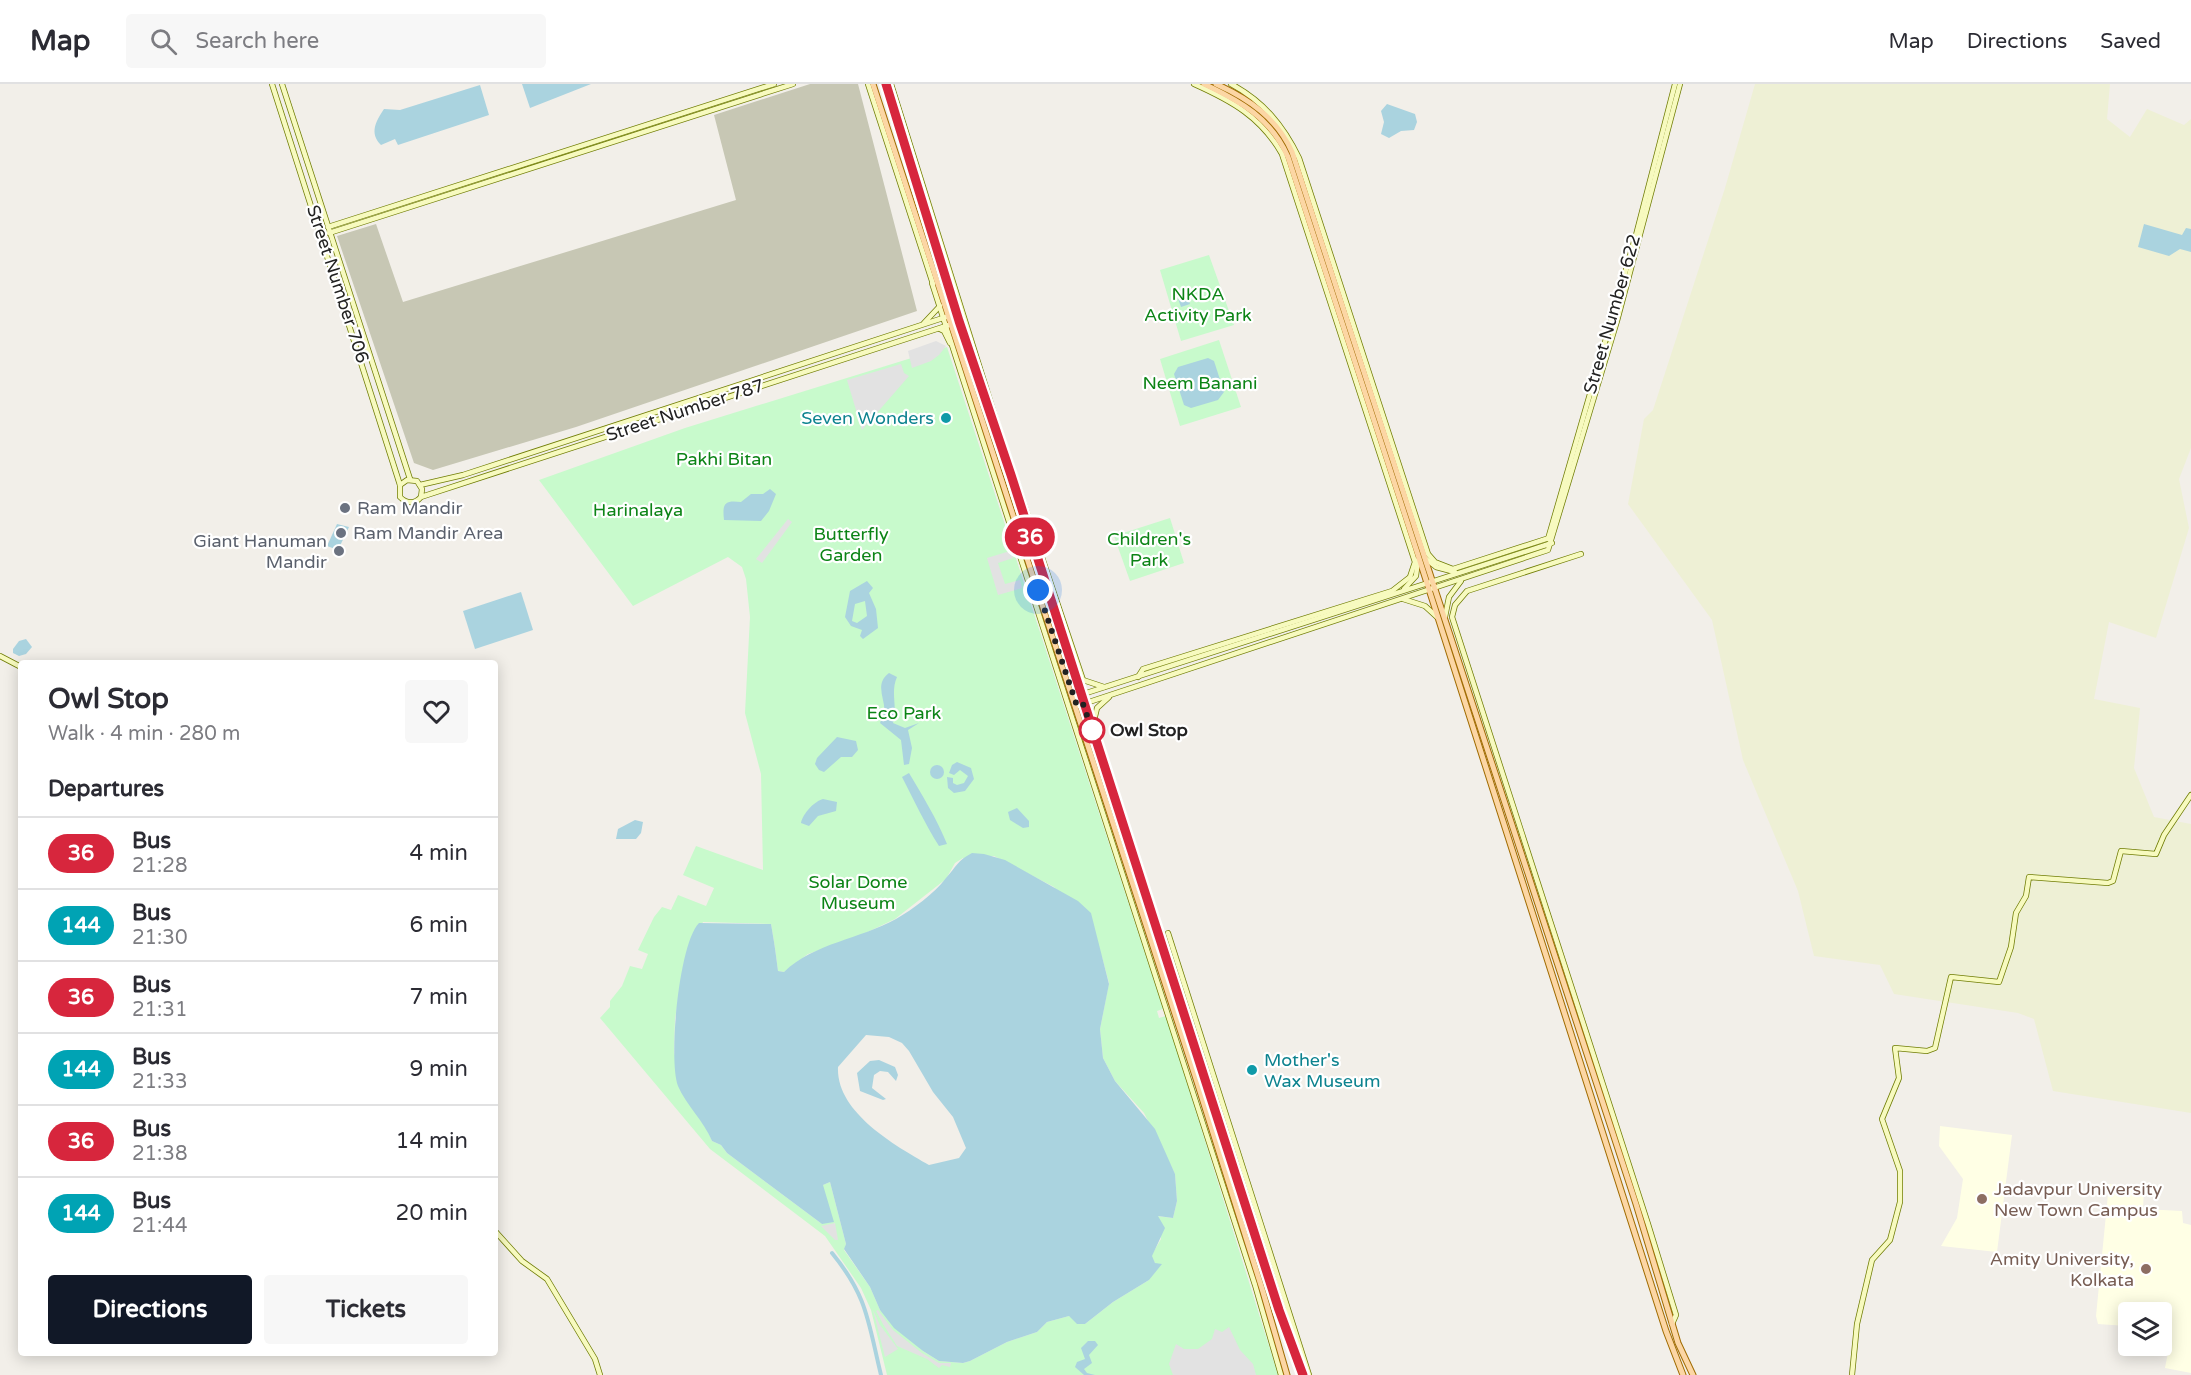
<!DOCTYPE html>
<meta charset="utf-8">
<style>
:root{--surface:#fff;--page:#f7f7f7;--text:#2b2b33;--muted:#7c7c81;--line:#e1e1e2;--accent:#111827}
body{margin:0;font-family:"Varela Round",sans-serif;background:var(--page);color:var(--text);height:100vh;display:flex;flex-direction:column;font-size:22px;white-space:nowrap}
*{box-sizing:border-box;margin:0}
p{font-size:20px;color:var(--muted)}
.icon{flex:none;width:33px;height:33px;fill:none;stroke:currentColor;stroke-width:2;stroke-linecap:round;stroke-linejoin:round}
.map{position:relative;flex:1;overflow:hidden}
.drawer{position:absolute;left:18px;top:576px;width:480px;height:696px;display:flex;flex-direction:column;background:var(--surface);border-radius:6px;box-shadow:0 3px 15px #0003}
.drawer>*{flex:none}
.badge{padding:0 12px;border-radius:20px;font-size:21px;line-height:39px}
.controls{position:absolute;left:2118px;top:1218px;display:grid;gap:12px}
.controls a{display:grid;place-items:center;width:54px;height:54px;border-radius:6px;background:var(--surface);box-shadow:0 3px 15px #0003;font-size:30px}
.you{position:absolute;width:30px;height:30px;margin:-15px;border:4px solid #fff;border-radius:50%;background:#1a73e8;box-shadow:0 0 0 9px #1a73e833}
.map>.badge{position:absolute;translate:-50% -50%;box-shadow:0 0 0 3px #fff}
h2{padding:0 30px;font-size:22px;line-height:54px}
.round{display:grid;place-items:center;flex:none;width:63px;height:63px;border-radius:6px;background:var(--page)}
.headline{display:flex;align-items:center;justify-content:space-between;height:102px;padding:0 30px}
h1{font-size:28px;font-weight:700;line-height:45px}
.primary-button{display:flex;gap:12px;margin-top:auto;padding:12px 30px}
.primary-button a{flex:1;height:69px;border-radius:6px;background:var(--accent);color:#fff;font-size:24px;font-weight:700;line-height:69px;text-align:center}
.primary-button a+a{background:var(--page);color:var(--text)}
ul{padding:0;list-style:none}
li{display:flex;align-items:center;gap:18px;height:72px;padding:0 30px;border-top:2px solid var(--line)}
li div{flex:1}
li b{display:block;font-size:22px}
li em{font-style:normal}
li .badge{min-width:66px;font-weight:700;text-align:center}
header{display:flex;align-items:center;gap:36px;box-sizing:border-box;height:84px;padding:0 30px;background:var(--surface);border-bottom:2px solid var(--line)}
header strong{font-size:28px}
nav{display:flex;gap:33px;margin-inline-start:auto;font-size:21px}
.search{width:420px;height:54px;background:var(--page);display:flex;align-items:center;gap:15px;box-sizing:border-box;padding:0 21px;border-radius:6px;color:var(--muted);font-size:22px}
.map>svg:first-child{display:block}
.education{fill:#ffffe5}
.construction{fill:#c7c7b4}
.farmland{fill:#eef0d5}
.park{fill:#c8facc;fill-rule:evenodd}
.parking{fill:#e2e2e2}
.water{fill:#aad3df;fill-rule:evenodd}
.lines{fill:none;stroke-linecap:round;stroke-linejoin:round}
.canal{stroke:#aad3df;stroke-width:4}
.secondary-casing{stroke:#707d05;stroke-width:6}
.primary-casing{stroke:#a06b00;stroke-width:7}
.secondary{stroke:#f7fabf;stroke-width:4.5}
.primary{stroke:#fcd6a4;stroke-width:5}
.line-casing{stroke:#fff;stroke-width:14}
.line{stroke:#d7263d;stroke-width:9}
.walk{stroke:#222;stroke-width:6;stroke-dasharray:0 10.8}
.culture-dot{fill:#0f9aa8;stroke:#fff;stroke-width:2}
.worship-dot{fill:#6b7280;stroke:#fff;stroke-width:2}
.stop-dot{fill:#fff;stroke:#d7263d;stroke-width:3}
.education-dot{fill:#8d6e63;stroke:#fff;stroke-width:2}
.labels{text-anchor:middle;dominant-baseline:central;stroke-width:4.5;stroke-linejoin:round;paint-order:stroke}
.street-label{font-size:18px;fill:#222;stroke:#fff}
.park-label{font-size:18px;fill:#0c8416;stroke:#fff}
.culture-label{font-size:18px;fill:#0d838f;stroke:#fff;text-anchor:end}
.worship-label{font-size:18px;fill:#5b616d;stroke:#fff;text-anchor:start}
.stop-label{font-size:18px;font-weight:bold;fill:#222;stroke:#fff;text-anchor:start}
.education-label{font-size:18px;fill:#785e54;stroke:#fff;text-anchor:start}
</style>
<header>
<strong>Map</strong>
<div class="search"><svg class="icon" aria-label="search" viewBox="0 0 24 24"><circle cx="10" cy="10" r="6"/><path d="M15 15l6 6"/></svg>Search here</div>
<nav><a>Map</a><a>Directions</a><a>Saved</a></nav>
</header>
<div class="map">
<svg width="2191" height="1291" viewBox="0 0 2191 1291">
<rect width="100%" height="100%" fill="#f2efe9"/>
<g class="education">
<polygon points="1940,1042 2012,1051 1997,1168 1941,1162 1957,1134 1963,1095 1939,1062"/>
<polygon points="2109,1100 2144,1104 2143,1125 2182,1127 2183,1139 2191,1141 2191,1289 2165,1284 2170,1258 2162,1256 2162,1228 2128,1228 2128,1245 2126,1242 2098,1240 2096,1232"/>
</g>
<polygon class="construction" points="810,0 858,0 917,227 576,343 433,386 414,379 337,152 376,140 403,218 736,116 714,31"/>
<polygon class="farmland" points="1755,0 2110,0 2107,35 2130,53 2147,25 2184,41 2191,35 2191,364 2179,395 2189,444 2156,554 2109,538 2094,615 2140,624 2134,684 2154,733 2191,740 2191,1029 2053,1007 2034,935 2018,929 1894,910 1880,881 1814,872 1798,807 1743,676 1712,536 1628,420 1644,335 1653,326 1725,104"/>
<g class="park">
<polygon points="1209,171 1234,241 1181,257 1160,186"/>
<polygon points="1219,256 1241,323 1180,342 1160,275"/>
<path d="M947,263L1163,925L1157,927L1159,934L1166,932L1278,1291H887L871,1226L861,1204L825,1152L710,1065L600,934L610,923V917L622,902L630,882L642,885L648,870L638,866L654,833L662,823L671,826L678,811L706,822L714,804L683,791L696,762L763,786L761,690L745,629L750,533L746,495L742,483L728,473L633,522L539,396L685,344ZM994,772L1054,803L1102,873L1109,899L1100,945L1103,974L1115,997L1144,1029L1175,1090L1177,1117L1173,1134L1157,1132L1161,1155L1151,1172L1155,1179L1149,1196L1113,1218L1085,1240L1069,1232L1047,1238L1037,1248L1007,1258L970,1277L963,1279L939,1277L923,1267L880,1226L870,1203L844,1166L846,1160L830,1098L823,1101L822,1140L727,1069L721,1061L712,1057L674,969L675,935L684,879L703,838L771,840C774,857 776,870 778,887L784,888L808,870L853,855L895,835L946,795L955,779L963,774Z"/>
<polygon points="1170,434 1184,479 1130,497 1114,452"/>
</g>
<g class="parking">
<polygon points="936,257 946,262 939,271 931,277 912,284 908,267"/>
<polygon points="901,280 904,289 909,292 862,346 847,296"/>
<polygon points="788,435 792,438 762,479 756,475"/>
<polygon points="1010,467 1013,474 998,479 1005,500 1020,496 1022,504 998,511 987,474"/>
<polygon points="835,1139 838,1156 835,1156 821,1142"/>
<polygon points="873,1226 880,1241 898,1265 885,1273"/>
<polygon points="878,1226 893,1246 922,1269 939,1279 951,1279 950,1283 942,1281 939,1284 927,1275 897,1262 883,1240 876,1227"/>
<polygon points="1229,1243 1240,1266 1253,1280 1256,1291 1173,1291 1169,1280 1176,1260 1184,1265 1198,1265 1212,1255 1215,1245 1222,1248"/>
</g>
<g class="water">
<polygon points="522,0 591,0 530,24"/>
<path d="M480,1L489,31L398,61L395,55L381,61C369,49 376,37 384,25L400,26Z"/>
<polygon points="1387,20 1415,30 1417,38 1414,46 1401,47 1389,54 1381,50 1384,38 1381,27"/>
<polygon points="2144,140 2182,151 2186,144 2191,145 2191,168 2180,165 2169,172 2138,163"/>
<polygon points="1177,205 1179,208 1184,206 1190,220 1181,223 1175,206"/>
<polygon points="1208,274 1214,277 1224,308 1218,316 1191,324 1184,321 1174,290 1178,283"/>
<path d="M770,405L776,410L769,427L761,437L724,436C722,419 725,416 741,418L751,410H763Z"/>
<polygon points="337,440 349,443 338,466 327,462"/>
<path d="M867,497L873,504L869,509L876,525L878,544L863,555L860,552L862,546L851,542L845,533L850,507ZM865,517L867,532L857,539L852,537L855,520Z"/>
<polygon points="521,508 533,546 475,565 463,527"/>
<polygon points="26,555 32,563 26,570 19,572 13,569 13,565 19,557"/>
<path d="M889,589L897,593C890,609 898,622 893,639L905,644L919,639L908,646L912,664L909,680L904,681L901,656L880,639C881,636 883,633 884,630C887,617 873,601 889,589Z"/>
<polygon points="837,653 856,657 858,666 852,673 841,673 824,688 819,686 815,680 817,674"/>
<polygon points="957,678 971,684 974,695 965,707 954,709 948,704 947,693 953,694 953,699 957,701 964,699 968,692 960,686 954,691 949,689 952,681"/>
<circle cx="937" cy="688" r="7"/>
<path d="M909,689C922,711 937,735 947,760L939,762C925,740 914,716 902,693Z"/>
<path d="M823,715L837,718L836,727L818,732L809,742L801,739C803,729 815,717 823,715Z"/>
<polygon points="1017,724 1029,737 1029,743 1023,744 1010,736 1008,728"/>
<polygon points="635,736 643,738 641,749 636,755 616,755 618,745"/>
<path d="M972,769L984,770L1005,776L1078,817L1091,829L1109,900L1100,945L1103,974L1115,997L1155,1045L1175,1090L1177,1117L1173,1134L1158,1132L1165,1144L1152,1172L1155,1179L1162,1180L1149,1196L1113,1218L1085,1240H1077L1069,1232L1047,1238L1037,1248L1007,1258L970,1277L963,1279L939,1277L923,1267L894,1244L880,1226L870,1203L844,1165L846,1160L830,1098L823,1101L834,1138L822,1140L727,1069L721,1061L712,1057C704,1037 686,1021 678,1002C668,975 679,859 699,839L771,840C774,857 776,870 778,887L784,888C814,859 860,855 896,835C913,825 934,810 946,794C956,783 958,776 972,769ZM866,951L889,953L902,959L909,967L933,1008L953,1033L966,1064L959,1074L929,1081C894,1061 836,1028 838,983Z"/>
<polygon points="879,976 895,983 898,991 896,997 888,988 880,987 874,991 872,1004 886,1015 883,1016 860,1007 857,989 870,977"/>
<polygon points="1088,1257 1095,1257 1098,1261 1089,1271 1092,1279 1084,1285 1087,1289 1095,1291 1084,1291 1075,1283 1077,1278 1085,1275 1081,1264"/>
</g>
<g class="lines">
<path class="canal" d="M832,1169C868,1213 868,1238 881,1291"/>
<defs>
<g id="secondary">
<polyline points="272,0 400,401"/>
<polyline points="282,0 410,395"/>
<polyline points="868,0 933,200"/>
<polyline points="891,0 997,339 1083,596"/>
<path d="M1231,0C1263,17 1283,41 1299,74L1428,470L1435,478L1453,485L1549,454"/>
<polyline points="328,143 774,0"/>
<polyline points="329,149 793,0"/>
<polyline points="932,199 1255,1201 1281,1291"/>
<polyline points="924,239 940,222"/>
<polyline points="940,245 944,247 950,259"/>
<polyline points="420,401 463,391 946,233"/>
<path d="M421,413L422,405L417,397L407,396L400,401V413C407,420 415,420 421,413L949,241"/>
<polyline points="1548,455 1636,151 1675,0"/>
<polyline points="1581,470 1467,507 1455,521 1452,533 1648,1140 1676,1231 1672,1240"/>
<polyline points="1425,474 1436,483 1455,488"/>
<polyline points="1404,505 1416,492 1418,476"/>
<polyline points="1403,515 1425,522 1437,533"/>
<polyline points="1445,533 1449,513 1461,497"/>
<polyline points="0,572 21,583"/>
<polyline points="1075,588 1083,596 1104,603"/>
<path d="M1138,593L1143,585L1392,507L1410,493L1415,478L1282,70C1261,33 1232,17 1194,0"/>
<polyline points="1074,613 1552,459"/>
<polyline points="1077,622 1548,466 1617,237 1680,0"/>
<polyline points="1093,641 1097,624 1109,613"/>
<polyline points="1168,849 1309,1291"/>
<polyline points="495,1147 522,1177 547,1195 595,1275 600,1291"/>
<polyline points="1852,1291 1857,1240 1872,1176 1890,1156 1900,1118 1900,1087 1882,1035 1899,994 1895,964 1927,967 1935,964 1951,893 1999,898 2011,863 2016,829 2026,812 2029,793 2108,799 2113,797 2121,767 2156,770 2164,751 2191,711"/>
</g>
<g id="primary">
<polyline points="873,0 1197,998 1263,1208 1287,1291"/>
<polyline points="886,0 959,237 1011,391 1279,1226 1303,1291"/>
<path d="M1204,0C1240,17 1271,34 1288,73L1418,471L1666,1247L1683,1291"/>
<path d="M1216,0C1249,15 1277,34 1292,68L1636,1120L1678,1259L1693,1291"/>
</g>
</defs>
<use href="#secondary" class="secondary-casing"/>
<use href="#primary" class="primary-casing"/>
<use href="#secondary" class="secondary"/>
<use href="#primary" class="primary"/>
</g>
<g class="lines">
<defs>
<polyline id="line" points="886,0 959,237 1011,391 1279,1226 1303,1291"/>
</defs>
<use href="#line" class="line-casing"/>
<use href="#line" class="line"/>
<polyline class="walk" points="1038,506 1077,622 1083,620 1092,646"/>
</g>
<g class="culture-dot">
<circle cx="946" cy="334" r="6"/>
<circle cx="1252" cy="986" r="6"/>
</g>
<g class="worship-dot">
<circle cx="345" cy="424" r="6"/>
<circle cx="341" cy="449" r="6"/>
<circle cx="339" cy="467" r="6"/>
</g>
<circle class="stop-dot" cx="1092" cy="646" r="12"/>
<g class="education-dot">
<circle cx="1982" cy="1115" r="6"/>
<circle cx="2146" cy="1185" r="6"/>
</g>
<g class="labels">
<g class="street-label">
<text transform="translate(338 200) rotate(72)">Street Number 706</text>
<text transform="translate(1612 230) rotate(-74)">Street Number 622</text>
<text transform="translate(685 326) rotate(-18)">Street Number 787</text>
</g>
<g class="park-label">
<text x="1198" y="210">NKDA<tspan x="1198" dy="21">Activity Park</tspan></text>
<text x="1200" y="299">Neem Banani</text>
<text x="724" y="375">Pakhi Bitan</text>
<text x="638" y="426">Harinalaya</text>
<text x="851" y="450">Butterfly<tspan x="851" dy="21">Garden</tspan></text>
<text x="1149" y="455">Children's<tspan x="1149" dy="21">Park</tspan></text>
<text x="904" y="629">Eco Park</text>
<text x="858" y="798">Solar Dome<tspan x="858" dy="21">Museum</tspan></text>
</g>
<g class="culture-label">
<text x="934" y="334">Seven Wonders</text>
<text x="1264" y="976" text-anchor="start">Mother's<tspan x="1264" dy="21">Wax Museum</tspan></text>
</g>
<g class="worship-label">
<text x="357" y="424">Ram Mandir</text>
<text x="353" y="449">Ram Mandir Area</text>
<text x="327" y="457" text-anchor="end">Giant Hanuman<tspan x="327" dy="21">Mandir</tspan></text>
</g>
<g class="stop-label">
<text x="1110" y="646">Owl Stop</text>
</g>
<g class="education-label">
<text x="1994" y="1105">Jadavpur University<tspan x="1994" dy="21">New Town Campus</tspan></text>
<text x="2134" y="1175" text-anchor="end">Amity University,<tspan x="2134" dy="21">Kolkata</tspan></text>
</g>
</g>
</svg>
<div class="controls">
<a><svg class="icon" aria-label="layers" viewBox="0 0 24 24"><path d="M12 4l9 5-9 5-9-5zM3 14l9 5 9-5"/></svg></a>
</div>
<div class="you" style="left:1038px;top:506px"></div>
<b class="badge" style="left:1030px;top:453px;background:#d7263d;color:#fff">36</b>
<section class="drawer">
<div class="headline"><div><h1>Owl Stop</h1><p>Walk · 4 min · 280 m</p></div><a class="round"><svg class="icon" aria-label="heart" viewBox="0 0 24 24"><path d="M12 20l-8-8c-3-5 5-10 8-4 3-6 11-1 8 4z"/></svg></a></div>
<h2>Departures</h2>
<ul>
<li><span class="badge" style="background:#d7263d;color:#fff">36</span><div><b>Bus</b><p>21:28</p></div><em>4 min</em></li>
<li><span class="badge" style="background:#00a3b4;color:#fff">144</span><div><b>Bus</b><p>21:30</p></div><em>6 min</em></li>
<li><span class="badge" style="background:#d7263d;color:#fff">36</span><div><b>Bus</b><p>21:31</p></div><em>7 min</em></li>
<li><span class="badge" style="background:#00a3b4;color:#fff">144</span><div><b>Bus</b><p>21:33</p></div><em>9 min</em></li>
<li><span class="badge" style="background:#d7263d;color:#fff">36</span><div><b>Bus</b><p>21:38</p></div><em>14 min</em></li>
<li><span class="badge" style="background:#00a3b4;color:#fff">144</span><div><b>Bus</b><p>21:44</p></div><em>20 min</em></li>
</ul>
<div class="primary-button"><a>Directions</a><a>Tickets</a></div>
</section>
</div>
